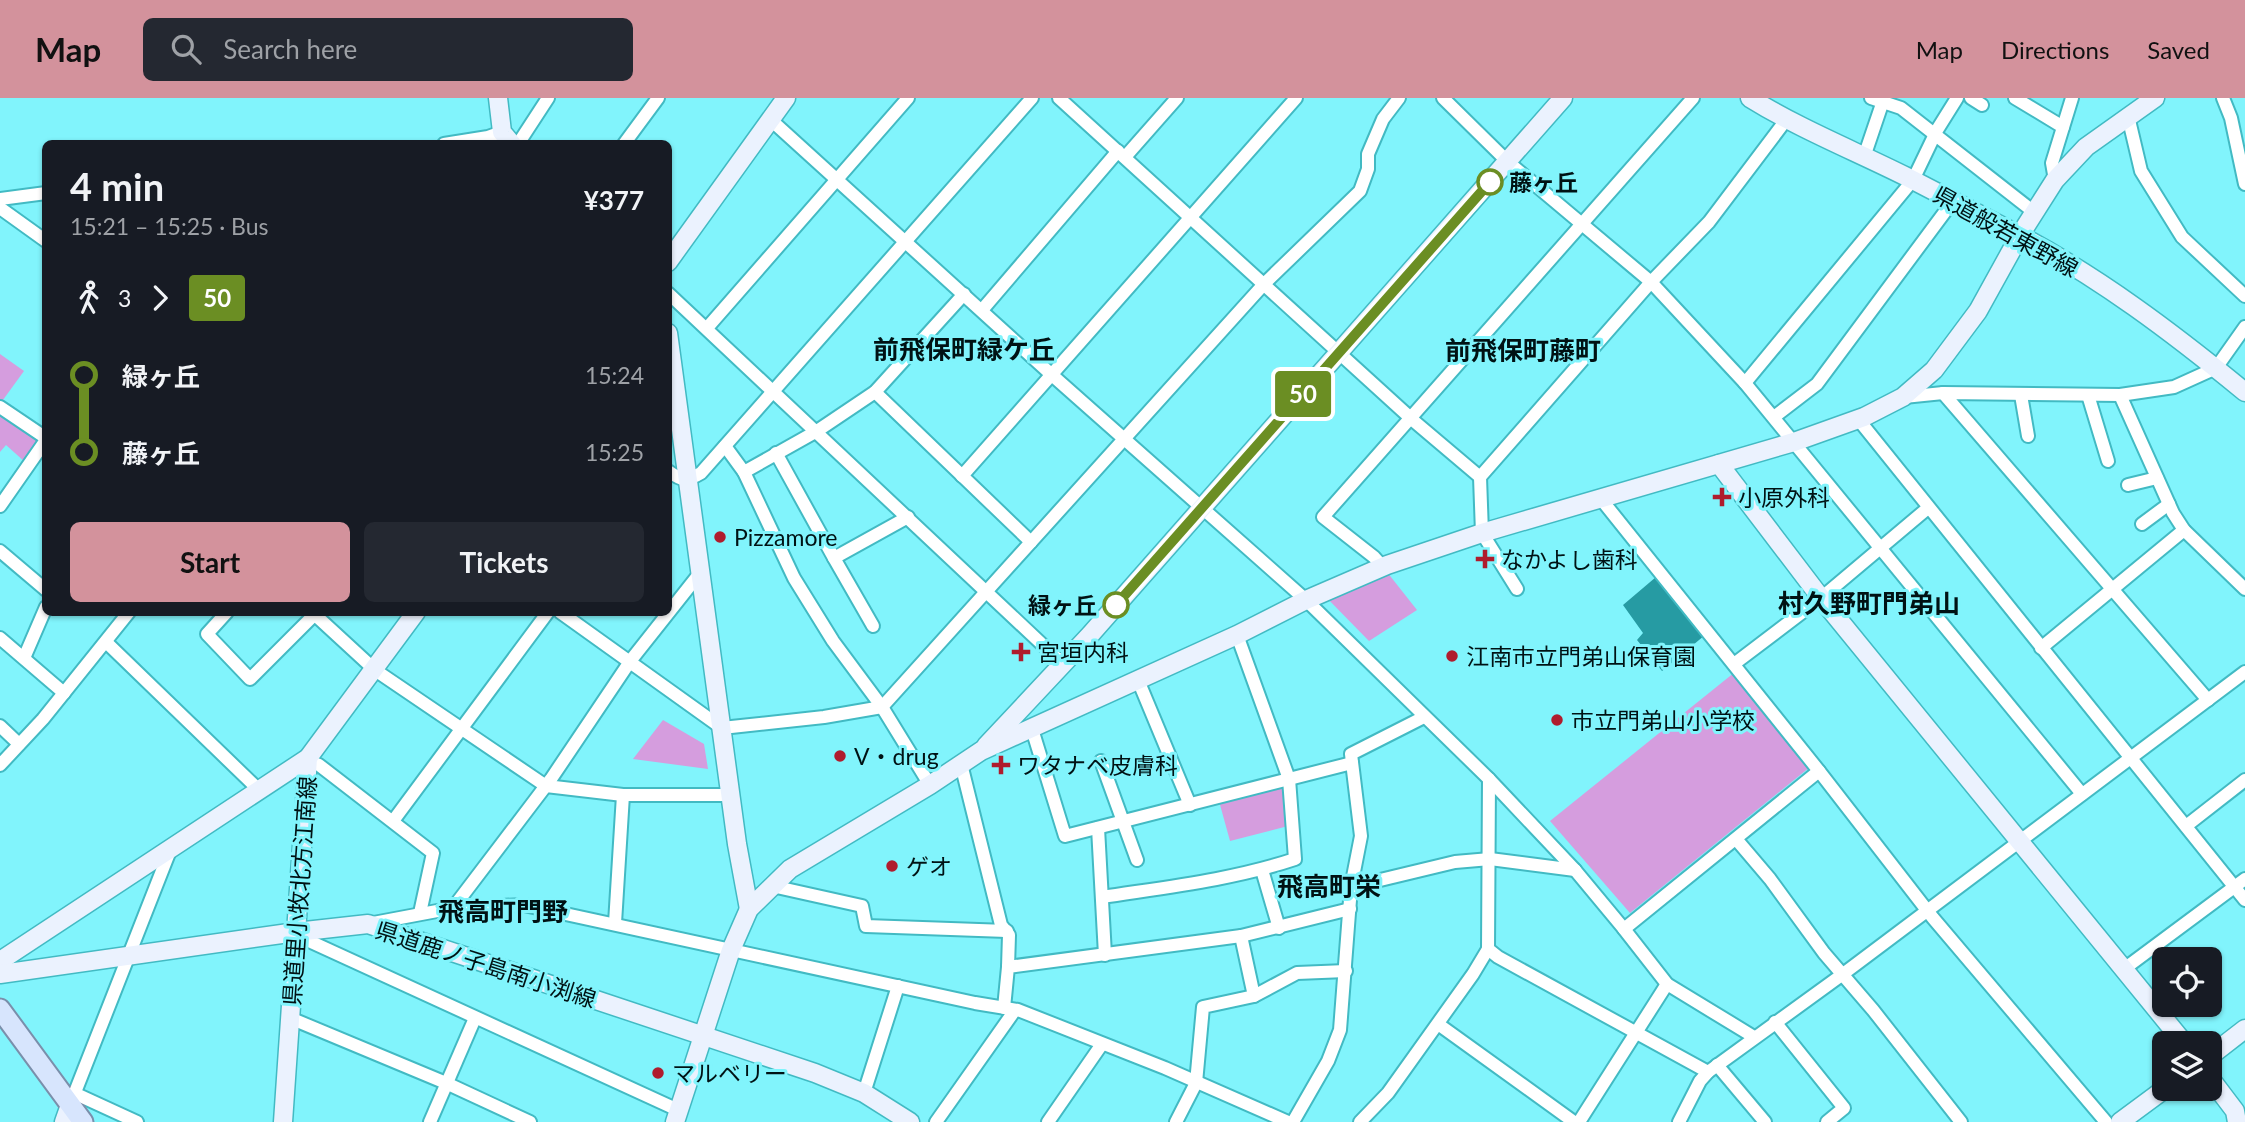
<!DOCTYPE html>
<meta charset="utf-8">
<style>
:root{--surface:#171b24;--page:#242831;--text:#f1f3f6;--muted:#9ea1a6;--accent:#d3929c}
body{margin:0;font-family:Lato,"Noto Sans JP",sans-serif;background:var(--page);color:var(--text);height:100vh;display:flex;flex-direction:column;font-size:26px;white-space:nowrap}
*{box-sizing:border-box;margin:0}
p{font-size:23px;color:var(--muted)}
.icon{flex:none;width:38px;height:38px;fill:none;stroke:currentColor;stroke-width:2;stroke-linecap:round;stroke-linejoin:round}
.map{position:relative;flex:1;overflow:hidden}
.details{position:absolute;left:42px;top:42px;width:630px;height:476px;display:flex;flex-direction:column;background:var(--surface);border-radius:10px;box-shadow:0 2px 5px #0004}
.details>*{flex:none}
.badge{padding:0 14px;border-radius:5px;font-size:24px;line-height:46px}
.tools{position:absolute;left:2152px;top:849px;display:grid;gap:14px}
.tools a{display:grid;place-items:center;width:70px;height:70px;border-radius:10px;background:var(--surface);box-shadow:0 2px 5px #0004;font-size:35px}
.map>.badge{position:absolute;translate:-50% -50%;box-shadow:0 0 0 4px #fff}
.legs{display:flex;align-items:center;gap:10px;height:77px;padding:0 28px;font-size:23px}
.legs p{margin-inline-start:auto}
.overview{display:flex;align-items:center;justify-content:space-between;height:119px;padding:0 28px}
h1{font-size:38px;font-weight:700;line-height:52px}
.button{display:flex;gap:14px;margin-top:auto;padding:14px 28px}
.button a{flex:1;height:80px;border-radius:10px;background:var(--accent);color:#111;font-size:28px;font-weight:700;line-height:80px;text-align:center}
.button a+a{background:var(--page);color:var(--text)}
ul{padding:0 28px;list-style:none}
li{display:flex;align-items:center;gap:24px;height:77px;font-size:26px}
li i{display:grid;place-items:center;width:10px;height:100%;margin:0 9px;background:currentColor}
li i::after{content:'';width:18px;height:18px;margin:-9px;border:5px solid;border-radius:50%;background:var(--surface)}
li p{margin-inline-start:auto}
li:first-child i{background:linear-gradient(#0000 50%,currentColor 0)}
li:last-child i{background:linear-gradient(currentColor 50%,#0000 0)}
header{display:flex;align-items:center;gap:42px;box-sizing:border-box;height:98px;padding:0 35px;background:var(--accent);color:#111}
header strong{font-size:33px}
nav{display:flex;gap:38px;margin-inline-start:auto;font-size:24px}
.search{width:490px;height:63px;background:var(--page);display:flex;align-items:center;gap:18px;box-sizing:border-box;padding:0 24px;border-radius:10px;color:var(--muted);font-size:26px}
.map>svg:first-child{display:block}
.green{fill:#d59dde}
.water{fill:#269ba3}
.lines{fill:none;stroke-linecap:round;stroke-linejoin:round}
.street-casing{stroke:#42bac3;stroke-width:16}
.secondary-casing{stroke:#42bac3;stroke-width:21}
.primary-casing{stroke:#7a8fab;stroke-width:23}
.street{stroke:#fff;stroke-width:12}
.secondary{stroke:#ebf2fe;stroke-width:18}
.primary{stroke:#d7e5fd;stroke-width:19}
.line-1-casing{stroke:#fff;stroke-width:16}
.line-1{stroke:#6b8e23;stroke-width:10}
.stop-1-dot{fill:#fff;stroke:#6b8e23;stroke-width:3.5}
.poi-dot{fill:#af1c2d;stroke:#81f4fc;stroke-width:2.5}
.labels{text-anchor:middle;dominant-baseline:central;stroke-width:6;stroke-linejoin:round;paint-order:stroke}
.stop-label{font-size:23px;font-weight:bold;fill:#001214;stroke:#81f4fc;text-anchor:start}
.street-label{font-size:23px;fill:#001214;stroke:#81f4fc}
.poi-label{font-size:23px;fill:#001214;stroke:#81f4fc;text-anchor:start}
.quarter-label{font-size:26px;font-weight:bold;fill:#001214;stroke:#81f4fc}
</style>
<header>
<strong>Map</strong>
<div class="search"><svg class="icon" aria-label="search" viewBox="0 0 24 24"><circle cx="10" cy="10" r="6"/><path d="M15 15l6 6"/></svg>Search here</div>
<nav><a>Map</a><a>Directions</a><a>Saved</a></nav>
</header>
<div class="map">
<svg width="2245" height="1024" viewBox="0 0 2245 1024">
<rect width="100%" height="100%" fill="#81f4fc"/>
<g class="green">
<polygon points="0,256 24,273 0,306"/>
<polygon points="0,314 41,342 25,364 6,347 0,354"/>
<polygon points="1383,469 1417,512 1369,543 1323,496"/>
<polygon points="1735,574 1810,669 1630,815 1550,723"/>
<polygon points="663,622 704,646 708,671 633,661"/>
<polygon points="1285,686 1288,728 1230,743 1219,703"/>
</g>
<polygon class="water" points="1656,479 1705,537 1662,573 1637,542 1643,535 1623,507"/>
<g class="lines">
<defs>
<g id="street">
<polyline points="1059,0 1415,324 1480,379"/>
<polyline points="1443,0 1508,64 1651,184 1745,285 2082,696"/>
<polyline points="1871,0 1901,10 2034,114"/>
<polyline points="1971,0 1982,7"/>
<polyline points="2015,0 2063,29"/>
<polyline points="2223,0 2231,20 2245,86"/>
<polyline points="2128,18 2141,73 2182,139 2245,198"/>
<polyline points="771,22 1052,277 1306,502 1489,681 1575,772 1624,831 1819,673"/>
<polyline points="444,46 488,39 502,34"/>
<polyline points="518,46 548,0"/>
<polyline points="624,46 658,0"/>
<polyline points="1125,59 1177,0"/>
<polyline points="1864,59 1884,0"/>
<polyline points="2055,82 2052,65 2072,0"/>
<polyline points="0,101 46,95"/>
<polyline points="0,110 46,143"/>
<polyline points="668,195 1063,566"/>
<polyline points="982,212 1118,53"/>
<polyline points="707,230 908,0"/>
<polyline points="1745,285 1913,82 1937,32 1957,0"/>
<polyline points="875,294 1031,444"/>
<polyline points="1943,295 2208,602"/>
<polyline points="2021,297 2028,338"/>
<polyline points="2088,297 2108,363"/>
<polyline points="2120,297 2173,415 2184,432 2245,491"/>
<polyline points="1904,299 1943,295 2120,297 2174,289 2216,270 2245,229"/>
<polyline points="0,309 46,340"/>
<polyline points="1774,319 1817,286 1953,103"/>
<polyline points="1858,321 2245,802"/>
<polyline points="725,348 744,374 794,480 833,543 882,609 930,687"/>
<polyline points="776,355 834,460 908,419"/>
<path d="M668,373C682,383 686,384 701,375L1032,0"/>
<polyline points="744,374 817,333 875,294 964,196"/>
<polyline points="962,378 1296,0"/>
<polyline points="2128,387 2157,380"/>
<polyline points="1601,401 1819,673 1933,820 2106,1024"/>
<polyline points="0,408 46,342"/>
<polyline points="2142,426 2169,406"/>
<polyline points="0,453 46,492"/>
<polyline points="834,460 873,528"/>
<polyline points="1383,469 1374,459 1323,419 1693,0"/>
<polyline points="1517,491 1482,435 1480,379 1651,184 1709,124 1786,22"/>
<polyline points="227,514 207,536 250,581 314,517"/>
<polyline points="312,514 375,572 546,688 623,697 731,697"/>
<polyline points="560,514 722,630 824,619 882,609 1264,186 1360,93 1368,71 1368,56 1383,21 1399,0"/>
<polyline points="0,540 64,595"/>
<polyline points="106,544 260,693"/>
<polyline points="2041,550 2184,432"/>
<polyline points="24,560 46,509"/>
<polyline points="1734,566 1821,500 1928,410"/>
<polyline points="1138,582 1190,707"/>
<polyline points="0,628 19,646"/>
<polyline points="1032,631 1065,738 1352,665"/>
<polyline points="308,663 319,667 433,755 420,815"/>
<polyline points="1101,663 1137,762"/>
<polyline points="961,666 1001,827 1009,837 1008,869"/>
<polyline points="0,667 43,621 129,514"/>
<polyline points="393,723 548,514"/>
<polyline points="2186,728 2245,682"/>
<polyline points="1098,730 1105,857"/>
<polyline points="1736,741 1770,781 1824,855 1873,912 1961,1024"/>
<polyline points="1262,772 1279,830"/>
<polyline points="772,788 862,808 866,828 1007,833"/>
<polyline points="1351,789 1455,764 1490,761 1575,772"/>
<path d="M1102,799C1167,789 1232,782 1295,761L1289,681L1237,537"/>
<polyline points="453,810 551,681 631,562 700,475"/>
<polyline points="615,825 623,697"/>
<polyline points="368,826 453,810 524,807 975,905 1018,912 1165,970 1288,1024"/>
<polyline points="1624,831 1667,886 1754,939"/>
<polyline points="296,837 678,1012"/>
<polyline points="1241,838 1254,898"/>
<polyline points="1488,851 1498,859 1708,974"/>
<polyline points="2124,871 2245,781"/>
<polyline points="1004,910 1008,869 1241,838 1350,811"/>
<polyline points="290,920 446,985 530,1024"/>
<polyline points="1775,924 1844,1010 1827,1024"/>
<polyline points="1438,926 1574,1024"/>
<polyline points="1717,967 1765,1024"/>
<polyline points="864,995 898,888"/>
<polyline points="76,996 137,1024"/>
<polyline points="70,1007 171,750"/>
<polyline points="430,1024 475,920"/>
<polyline points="936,1024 1015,912"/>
<polyline points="1048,1024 1102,946"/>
<polyline points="1176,1024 1196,985 1203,909 1254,898 1297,875 1346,873"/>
<polyline points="1293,1024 1328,963 1340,932 1351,789 1361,738 1351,656 1424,619"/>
<polyline points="1360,1024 1388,995 1473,876 1488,851 1489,681"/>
<polyline points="1579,1024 1667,886"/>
<polyline points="1679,1024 1700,983 1708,974 1843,876 2245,574"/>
</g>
<g id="secondary">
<polyline points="498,0 502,34 512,46"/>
<path d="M1750,0C1800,31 1855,53 1907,79C1944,98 1981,117 2017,136C2099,179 2173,235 2245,294"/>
<polyline points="668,164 786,0"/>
<polyline points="668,235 737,746 749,811"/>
<polyline points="1719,366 1821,500 2184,945"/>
<polyline points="986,648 1090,537 1563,0"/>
<polyline points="0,863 308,660 416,514"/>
<polyline points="0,876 296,834 368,826 815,975 864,995 910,1024"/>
<polyline points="2210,958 2245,931"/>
<polyline points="2210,980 2235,1013 2237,1024"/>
<polyline points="64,1024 70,1007"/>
<polyline points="283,1024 308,660"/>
<polyline points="675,1024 731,852 749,811 790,771 930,687 981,653 1237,537 1306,502 1387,467 1482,435 1794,344 1864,319 1903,299 1934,272 1978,213 2020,137 2055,82 2086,49 2155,0"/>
<polyline points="2120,1024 2166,990"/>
</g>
<polyline id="primary" points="0,911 83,1024"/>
</defs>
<use href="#street" class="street-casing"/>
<use href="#secondary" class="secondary-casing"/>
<use href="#primary" class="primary-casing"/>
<use href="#street" class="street"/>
<use href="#secondary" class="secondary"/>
<use href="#primary" class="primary"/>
</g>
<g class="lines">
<defs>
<polyline id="line-1" points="1116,507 1490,84"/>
</defs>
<use href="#line-1" class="line-1-casing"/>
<use href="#line-1" class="line-1"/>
</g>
<g class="stop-1-dot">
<circle cx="1490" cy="84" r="12"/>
<circle cx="1116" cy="507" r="12"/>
</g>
<g class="poi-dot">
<path d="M1718.5 388.5h7v7h7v7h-7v7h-7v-7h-7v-7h7z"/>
<circle cx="720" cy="439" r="7"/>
<path d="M1481.5 450.5h7v7h7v7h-7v7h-7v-7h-7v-7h7z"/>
<path d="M1017.5 543.5h7v7h7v7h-7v7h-7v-7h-7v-7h7z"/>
<circle cx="1452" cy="558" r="7"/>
<circle cx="1557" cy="622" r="7"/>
<circle cx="840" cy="658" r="7"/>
<path d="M997.5 656.5h7v7h7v7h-7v7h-7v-7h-7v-7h7z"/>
<circle cx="892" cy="768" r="7"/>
<circle cx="658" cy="975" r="7"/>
</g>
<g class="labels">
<g class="stop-label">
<text x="1509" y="84">藤ヶ丘</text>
<text x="1097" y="507" text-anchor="end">緑ヶ丘</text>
</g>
<g class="street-label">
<text transform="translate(2006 133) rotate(29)">県道般若東野線</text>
<text transform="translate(299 793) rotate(-86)">県道里小牧北方江南線</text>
<text transform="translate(486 866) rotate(18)">県道鹿ノ子島南小渕線</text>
</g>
<g class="poi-label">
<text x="1738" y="399">小原外科</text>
<text x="734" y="439">Pizzamore</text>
<text x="1501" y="461">なかよし歯科</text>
<text x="1037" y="554">宮垣内科</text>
<text x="1466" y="558">江南市立門弟山保育園</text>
<text x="1571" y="622">市立門弟山小学校</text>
<text x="854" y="658">V・drug</text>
<text x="1017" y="667">ワタナベ皮膚科</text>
<text x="906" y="768">ゲオ</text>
<text x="672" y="975">マルベリー</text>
</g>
<g class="quarter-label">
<text x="964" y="251">前飛保町緑ケ丘</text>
<text x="1523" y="252">前飛保町藤町</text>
<text x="1869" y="505">村久野町門弟山</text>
<text x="1329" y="788">飛高町栄</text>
<text x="503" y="813">飛高町門野</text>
</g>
</g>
</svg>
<div class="tools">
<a><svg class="icon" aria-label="locate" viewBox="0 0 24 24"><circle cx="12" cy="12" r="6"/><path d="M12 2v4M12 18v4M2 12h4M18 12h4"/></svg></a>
<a><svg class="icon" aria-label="layers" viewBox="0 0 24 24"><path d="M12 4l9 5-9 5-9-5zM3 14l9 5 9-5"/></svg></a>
</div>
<b class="badge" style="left:1303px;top:296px;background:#6b8e23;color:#fff">50</b>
<section class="details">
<div class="overview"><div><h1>4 min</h1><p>15:21 – 15:25 · Bus</p></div><b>¥377</b></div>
<div class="legs"><svg class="icon" aria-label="walk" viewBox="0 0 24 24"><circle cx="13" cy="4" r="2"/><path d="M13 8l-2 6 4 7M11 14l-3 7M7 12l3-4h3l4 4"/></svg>3<svg class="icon" aria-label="forward" viewBox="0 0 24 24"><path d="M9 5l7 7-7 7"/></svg><b class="badge" style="background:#6b8e23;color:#fff">50</b></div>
<ul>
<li><i style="color:#6b8e23"></i><b>緑ヶ丘</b><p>15:24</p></li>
<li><i style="color:#6b8e23"></i><b>藤ヶ丘</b><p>15:25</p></li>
</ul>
<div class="button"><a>Start</a><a>Tickets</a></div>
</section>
</div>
